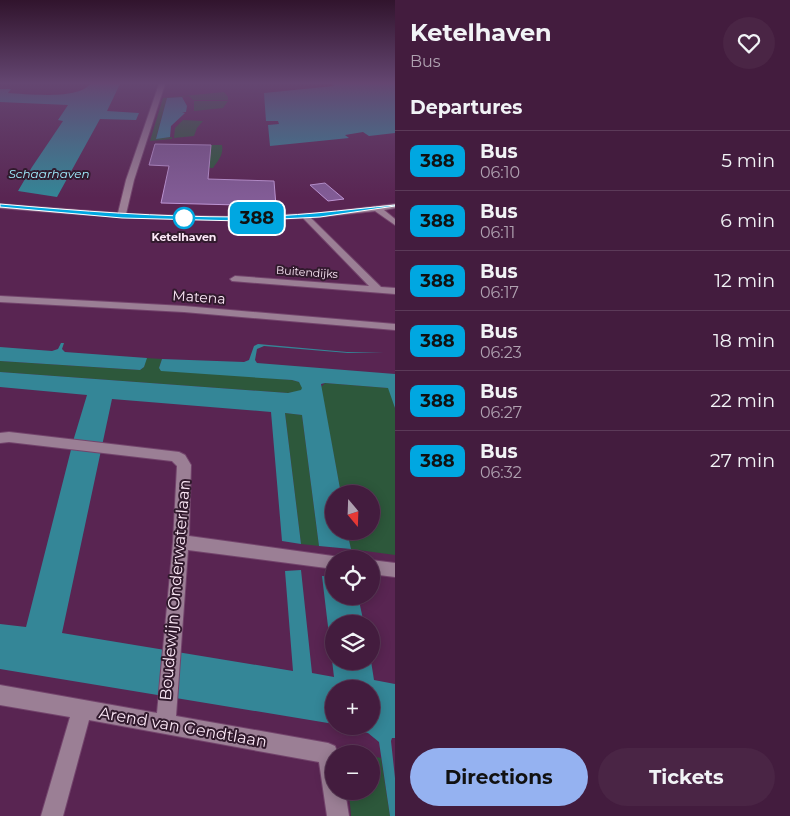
<!DOCTYPE html>
<meta charset="utf-8">
<style>
:root{--surface:#431c3e;--page:#4a2545;--text:#f1f3f6;--muted:#afa1b0;--line:#5b3a58;--accent:#95b2f1}
body{margin:0;font-family:Montserrat,sans-serif;background:var(--page);color:var(--text);height:100vh;display:flex;flex-direction:column;font-size:19px;white-space:nowrap}
*{box-sizing:border-box;margin:0}
p{font-size:16px;color:var(--muted)}
.icon{flex:none;width:28px;height:28px;fill:none;stroke:currentColor;stroke-width:2;stroke-linecap:round;stroke-linejoin:round}
.map{position:relative;flex:1;overflow:hidden}
.panel{display:flex;flex-direction:column;background:var(--surface);width:395px}
.panel>*{flex:none}
.badge{padding:0 10px;border-radius:8px;font-size:18px;line-height:32px}
.needle{width:32px;rotate:161deg}
.controls{position:absolute;left:325px;top:485px;display:grid;gap:10px}
.controls a{display:grid;place-items:center;width:55px;height:55px;border-radius:50%;background:var(--surface);box-shadow:0 2px 12px #0003,0 0 0 1px var(--line);font-size:25px}
.map>.badge{position:absolute;translate:-50% -50%;box-shadow:0 0 0 2px #fff}
h2{padding:0 15px;font-size:19px;line-height:45px}
.round{display:grid;place-items:center;flex:none;width:52px;height:52px;border-radius:26px;background:var(--page)}
.overview{display:flex;align-items:center;justify-content:space-between;height:85px;padding:0 15px}
h1{font-size:24px;font-weight:700;line-height:38px}
.cta{display:flex;gap:10px;margin-top:auto;padding:10px 15px}
.cta a{flex:1;height:58px;border-radius:30px;background:var(--accent);color:#111;font-size:20px;font-weight:700;line-height:58px;text-align:center}
.cta a+a{background:var(--page);color:var(--text)}
ul{padding:0;list-style:none}
li{display:flex;align-items:center;gap:15px;height:60px;padding:0 15px;border-top:1px solid var(--line)}
li div{flex:1}
li b{display:block;font-size:19px}
li em{font-style:normal}
li .badge{min-width:55px;font-weight:700;text-align:center}
main{display:flex;flex:1;min-height:0}
.map>svg:first-child{display:block}
.green{fill:#2d583b}
.water{fill:#348697}
.building{fill:#825c96;stroke:#bd95d3}
.lines{fill:none;stroke-linecap:round;stroke-linejoin:round}
.minor-casing{stroke:#73446c;stroke-width:2}
.minor{fill:#9b7f95;fill-rule:evenodd}
.line{fill:#00a7e1;stroke:#fff}
.stop-dot{fill:#fff;stroke:#00a7e1;stroke-width:2.5}
.labels{text-anchor:middle;dominant-baseline:central;stroke-width:4;stroke-linejoin:round;paint-order:stroke}
.far-stop-label{font-size:11px;font-weight:bold;fill:#fce8f7;stroke:#311a2d}
.far-street-label{font-size:11px;fill:#fce8f7;stroke:#311a2d}
.far-water-label{font-size:12px;font-style:italic;fill:#a0eeff;stroke:#311a2d}
.street-label{font-size:14px;fill:#fce8f7;stroke:#311a2d}
.near-street-label{font-size:16px;fill:#fce8f7;stroke:#311a2d}
</style>
<main>
<div class="map">
<svg width="395" height="816" viewBox="0 0 395 816">
<rect width="100%" height="100%" fill="#592552"/>
<g class="green">
<polygon points="224,92 228,97 228,100 193,100 189,96 167,98 156,138 172,137 172,139 150,141 163,98"/>
<polygon points="194,101 228,101 223,108 194,111"/>
<polygon points="183,120 203,121 197,128 194,136 174,138 175,128"/>
<path d="M211,145H222C224,154 218,161 213,168L190,167Z"/>
<polygon points="146,358 162,359 159,368 292,380 299,382 303,388 301,391 288,393 0,372 0,361 140,370 144,367"/>
<polygon points="325,383 389,388 395,408 395,555 351,549 347,531 371,531 371,494 341,494 321,387"/>
<polygon points="285,413 302,415 319,546 301,544"/>
<polygon points="371,756 381,758 390,816 351,816 349,791 371,791"/>
</g>
<g class="water">
<path d="M90,84H120L107,111L139,113L136,120L100,119L57,197L18,191L32,167L63,121L58,120L68,105L0,102V89H11L8,93C27,94 78,100 90,84Z"/>
<polygon points="332,84 395,84 395,133 369,136 363,132 345,135 349,138 270,146 268,125 279,124 278,121 266,121 264,93 334,86"/>
<polygon points="182,97 187,106 186,112 182,112 185,113 171,126 170,137 156,139 167,98"/>
<polygon points="61,343 64,343 62,349 65,352 147,358 144,367 140,370 0,361 0,347 52,351 58,349"/>
<polygon points="258,344 347,352 384,353 348,353 264,346 257,349 255,360 257,363 395,374 395,408 388,388 325,383 321,384 341,494 334,494 334,531 347,531 351,549 319,546 302,415 285,413 301,544 282,541 271,412 112,399 62,633 293,671 285,571 301,570 312,673 334,677 322,576 334,577 334,596 358,596 364,624 334,624 334,661 371,661 374,680 395,684 395,738 392,738 391,741 395,778 395,816 390,816 379,742 368,733 342,726 371,726 371,689 334,689 334,724 0,669 0,624 26,627 74,438 87,395 0,387 0,372 288,393 301,390 302,388 299,382 292,380 161,371 159,368 162,359 244,362 249,360 254,346"/>
</g>
<g class="building">
<polygon points="155,144 211,145 208,179 274,181 276,206 161,203 169,166 149,165"/>
<polygon points="325,183 344,199 328,201 310,185"/>
</g>
<g class="lines">
<defs>
<g id="minor">
<path d="M159,84H165L134,180L126,214L241,217L320,213L395,204V208L384,210L395,219V225L375,211L311,218L381,287L395,288V294L232,281L230,279L235,276L369,286L303,218C201,223 101,217 0,208V204L118,213L126,180Z"/>
<polygon points="0,296 184,306 395,324 395,330 184,312 0,302"/>
<polygon points="9,432 179,452 185,455 191,465 189,536 340,557 340,559 334,559 334,569 188,550 176,716 328,743 335,746 338,754 334,754 334,791 345,791 349,816 327,816 319,762 89,720 63,816 41,816 70,717 0,705 0,685 157,713 173,542 177,466 172,461 9,442 0,443 0,433"/>
<polygon points="371,560 395,563 395,577 371,574"/>
</g>
</defs>
<use href="#minor" class="minor-casing"/>
<use href="#minor" class="minor"/>
</g>
<linearGradient id="sky" x2="0" y2="1"><stop stop-color="#31142d"/><stop offset="0.42" stop-color="#644671"/><stop offset="1" stop-color="#644671" stop-opacity="0"/></linearGradient>
<rect width="395" height="198" fill="url(#sky)"/>
<path class="line" d="M0,204C80,211 159,217 239,217C291,217 343,210 395,205V206L320,217L241,221L122,218L0,207Z"/>
<circle class="stop-dot" cx="184" cy="218" r="10"/>
<g class="labels">
<g class="far-stop-label">
<text x="184" y="237">Ketelhaven</text>
</g>
<g class="far-street-label">
<text transform="translate(307 272) rotate(4)">Buitendijks</text>
</g>
<g class="far-water-label">
<text x="49" y="173">Schaarhaven</text>
</g>
<g class="street-label">
<text transform="translate(199 297) rotate(4)">Matena</text>
</g>
<g class="near-street-label">
<text transform="translate(175 590) rotate(-85)">Boudewijn Onderwaterlaan</text>
<text transform="translate(183 727) rotate(10)">Arend van Gendtlaan</text>
</g>
</g>
</svg>
<div class="controls">
<a><svg class="needle" viewBox="-14 -14 28 28"><path d="M0-13l5 13h-10z" fill="#e53935"/><path d="M0 13l5-13h-10z" fill="#afa1b0"/></svg></a>
<a><svg class="icon" aria-label="locate" viewBox="0 0 24 24"><circle cx="12" cy="12" r="6"/><path d="M12 2v4M12 18v4M2 12h4M18 12h4"/></svg></a>
<a><svg class="icon" aria-label="layers" viewBox="0 0 24 24"><path d="M12 4l9 5-9 5-9-5zM3 14l9 5 9-5"/></svg></a>
<a>+</a>
<a>−</a>
</div>
<b class="badge" style="left:257px;top:218px;background:#00a7e1;color:#111">388</b>
</div>
<section class="panel">
<div class="overview"><div><h1>Ketelhaven</h1><p>Bus</p></div><a class="round"><svg class="icon" aria-label="heart" viewBox="0 0 24 24"><path d="M12 20l-8-8c-3-5 5-10 8-4 3-6 11-1 8 4z"/></svg></a></div>
<h2>Departures</h2>
<ul>
<li><span class="badge" style="background:#00a7e1;color:#111">388</span><div><b>Bus</b><p>06:10</p></div><em>5 min</em></li>
<li><span class="badge" style="background:#00a7e1;color:#111">388</span><div><b>Bus</b><p>06:11</p></div><em>6 min</em></li>
<li><span class="badge" style="background:#00a7e1;color:#111">388</span><div><b>Bus</b><p>06:17</p></div><em>12 min</em></li>
<li><span class="badge" style="background:#00a7e1;color:#111">388</span><div><b>Bus</b><p>06:23</p></div><em>18 min</em></li>
<li><span class="badge" style="background:#00a7e1;color:#111">388</span><div><b>Bus</b><p>06:27</p></div><em>22 min</em></li>
<li><span class="badge" style="background:#00a7e1;color:#111">388</span><div><b>Bus</b><p>06:32</p></div><em>27 min</em></li>
</ul>
<div class="cta"><a>Directions</a><a>Tickets</a></div>
</section>
</main>
